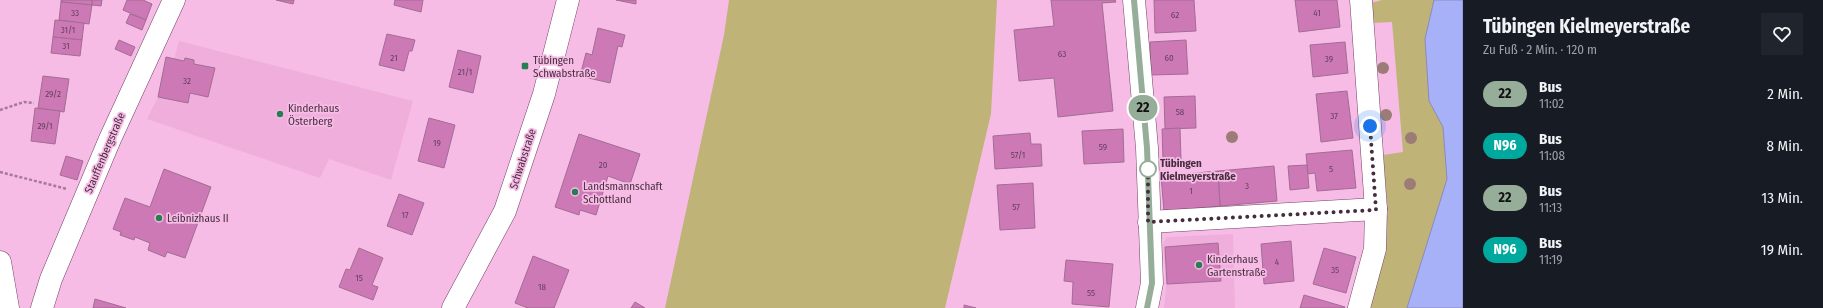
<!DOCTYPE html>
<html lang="de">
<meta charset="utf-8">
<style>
:root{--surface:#171b24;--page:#20242c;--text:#f1f3f6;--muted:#9ea1a6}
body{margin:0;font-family:"Fira Sans Condensed",sans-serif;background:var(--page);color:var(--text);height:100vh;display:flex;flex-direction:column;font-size:15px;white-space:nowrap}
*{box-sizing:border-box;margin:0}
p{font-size:13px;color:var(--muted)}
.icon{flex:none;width:22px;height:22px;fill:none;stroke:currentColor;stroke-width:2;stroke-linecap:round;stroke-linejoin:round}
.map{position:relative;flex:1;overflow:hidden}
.panel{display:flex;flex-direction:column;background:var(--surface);width:360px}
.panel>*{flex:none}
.badge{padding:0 8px;border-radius:13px;font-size:14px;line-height:26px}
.you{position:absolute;width:20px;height:20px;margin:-10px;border:3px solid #fff;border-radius:50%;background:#1a73e8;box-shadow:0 0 0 6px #1a73e833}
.map>.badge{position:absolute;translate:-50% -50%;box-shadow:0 0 0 2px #fff}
.round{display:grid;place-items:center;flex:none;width:42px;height:42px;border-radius:0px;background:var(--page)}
.summary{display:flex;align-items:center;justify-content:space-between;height:68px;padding:0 20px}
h1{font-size:19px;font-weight:700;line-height:30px}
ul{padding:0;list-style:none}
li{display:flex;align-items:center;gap:12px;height:52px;padding:0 20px}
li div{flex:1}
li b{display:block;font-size:15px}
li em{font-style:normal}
li .badge{min-width:44px;font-weight:700;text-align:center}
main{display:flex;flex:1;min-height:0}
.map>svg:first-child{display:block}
.built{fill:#efaedc}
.green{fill:#c0b378}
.water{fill:#a7b1f8;stroke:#8a89c0}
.building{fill:#cc79b6;stroke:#a26d93}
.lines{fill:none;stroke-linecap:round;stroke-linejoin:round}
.street-casing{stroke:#734165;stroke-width:23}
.path{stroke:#a47a98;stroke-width:2.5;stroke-dasharray:3 2;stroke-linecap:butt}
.street{stroke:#fff;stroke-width:22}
.tree{fill:#9c7c76}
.line-casing{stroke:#fff;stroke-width:9}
.line{stroke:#95ad99;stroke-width:6}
.walk{stroke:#452d3e;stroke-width:4;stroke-dasharray:0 7.2}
.poi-dot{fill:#267e52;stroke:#f7bce5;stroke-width:1.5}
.stop-dot{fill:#fff;stroke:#95ad99;stroke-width:2}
.labels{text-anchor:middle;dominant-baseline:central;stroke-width:3.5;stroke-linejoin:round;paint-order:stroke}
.number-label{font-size:9px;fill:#67405c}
.poi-label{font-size:11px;fill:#452d3e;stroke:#f7bce5;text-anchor:start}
.street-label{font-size:11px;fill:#452d3e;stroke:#f7bce5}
.stop-label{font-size:11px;font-weight:bold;fill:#452d3e;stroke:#f7bce5;text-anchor:start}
</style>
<main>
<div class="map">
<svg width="1463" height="308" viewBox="0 0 1463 308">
<rect width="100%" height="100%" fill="#f7bce5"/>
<g class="built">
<polygon points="179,41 413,101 391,180 329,159 320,178 147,119 158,97 166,57 174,59"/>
<polygon points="1233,234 1235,308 1164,308 1166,288 1163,243 1167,237"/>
</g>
<g class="green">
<polygon points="729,0 997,0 991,114 945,308 665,308 724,35"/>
<polygon points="1382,0 1434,0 1458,41 1463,308 1361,308 1388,213 1383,155 1403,152 1392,22 1372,23 1371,3"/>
</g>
<polygon class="water" points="1434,0 1463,0 1463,308 1407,308 1447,179 1443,127 1429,101 1425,39"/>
<g class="building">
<polygon points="61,0 92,0 92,5 61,2"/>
<polygon points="92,0 102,0 101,6 92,5"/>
<polygon points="127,0 143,0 152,4 146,20 123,10"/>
<polygon points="276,0 294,0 293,4"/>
<polygon points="395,0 423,0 421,12 394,5"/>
<polygon points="616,0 636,0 636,4"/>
<polygon points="1051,0 1115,0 1116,2 1102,3 1113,111 1058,117 1054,78 1019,81 1014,30 1054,26"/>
<polygon points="1154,0 1194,0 1196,31 1155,33"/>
<polygon points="1295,0 1337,0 1340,27 1299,32"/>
<polygon points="61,2 92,5 89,24 59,20"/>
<polygon points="130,14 146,20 142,30 126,23"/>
<polygon points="55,20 84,23 82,40 53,37"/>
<polygon points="598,28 625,35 622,47 618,46 610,83 580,76 586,53 592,55"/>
<polygon points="387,34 415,40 412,51 409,51 404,71 379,65"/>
<polygon points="53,37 82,40 80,56 51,53"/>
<polygon points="119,40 135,47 131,56 115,49"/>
<polygon points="1186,40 1188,74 1151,75 1150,42"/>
<polygon points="1345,42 1348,73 1313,77 1310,45"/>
<polygon points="458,50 481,56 473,93 449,87"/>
<polygon points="166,57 184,61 185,58 194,60 194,64 215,68 208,97 190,93 188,103 158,97"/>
<polygon points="43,76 69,79 64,112 38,108"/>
<polygon points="1347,91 1353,138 1321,142 1316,94"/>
<polygon points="1195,96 1196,128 1165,129 1164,97"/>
<polygon points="35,108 60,111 55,144 31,141"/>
<polygon points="429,118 455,125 444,168 418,161"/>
<polygon points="1180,128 1181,160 1163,160 1162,129"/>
<polygon points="1123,129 1124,162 1084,164 1082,131"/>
<polygon points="1030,133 1031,144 1041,144 1042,166 995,169 993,136"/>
<polygon points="579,134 640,154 630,184 608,176 596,215 580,210 579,215 555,207"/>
<polygon points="1352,150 1356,188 1317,191 1315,173 1308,174 1306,154"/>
<polygon points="66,156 83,161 77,180 60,175"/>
<polygon points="1307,165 1309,188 1290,190 1288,166"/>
<polygon points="1274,166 1277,201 1220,206 1218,171"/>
<polygon points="164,169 211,187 185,258 167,252 165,257 148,250 150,243 135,237 134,240 120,235 121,232 113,229 125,198 150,207"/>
<polygon points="1218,171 1220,206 1164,211 1161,176"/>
<polygon points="1033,183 1035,228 1000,230 997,185"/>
<polygon points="399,194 424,203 412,235 387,226"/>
<polygon points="1291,241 1294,281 1264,284 1261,244"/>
<polygon points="1218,243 1221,281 1167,284 1165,247"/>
<polygon points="359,248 383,258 372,285 378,287 373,300 339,287 346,269 350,270"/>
<polygon points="1324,248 1356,257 1346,293 1313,284"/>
<polygon points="533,256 569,270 554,308 528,308 515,303"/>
<polygon points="1066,260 1113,264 1109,307 1072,304 1073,282 1064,281"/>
<polygon points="1304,295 1345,307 1344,308 1300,308"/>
<polygon points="95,299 126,308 93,308"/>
<polygon points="635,302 645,308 631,308"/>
<polygon points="964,305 976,308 964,308"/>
</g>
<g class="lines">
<defs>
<g id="street">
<polyline points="1134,0 1147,148 1152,283 1147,308"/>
<polyline points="1149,222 1376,209"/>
<polyline points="0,262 8,308"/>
<polyline points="42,308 51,279 110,139 174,0"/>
<polyline points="453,308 505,211 544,94 568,0"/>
<polyline points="1359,308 1375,249 1376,209 1361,0"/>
</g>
</defs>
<use href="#street" class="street-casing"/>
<g class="path">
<polyline points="0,110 24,102 34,103"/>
<polyline points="0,172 67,189"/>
</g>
<use href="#street" class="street"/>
</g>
<g class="tree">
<circle cx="1383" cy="68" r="6"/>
<circle cx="1386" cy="115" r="6"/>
<circle cx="1232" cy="137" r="6"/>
<circle cx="1411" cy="138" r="6"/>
<circle cx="1410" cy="184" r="6"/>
</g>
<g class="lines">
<defs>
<polyline id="line" points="1134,0 1147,148 1152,283 1147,308"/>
</defs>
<use href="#line" class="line-casing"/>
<use href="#line" class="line"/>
<polyline class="walk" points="1148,169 1148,166 1148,222 1376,210 1370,126"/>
</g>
<g class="poi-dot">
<rect x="521" y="62" width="8" height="8" rx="2"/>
<circle cx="280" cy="114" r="4"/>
<circle cx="575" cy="192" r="4"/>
<circle cx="159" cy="218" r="4"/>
<circle cx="1199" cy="265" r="4"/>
</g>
<circle class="stop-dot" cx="1148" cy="169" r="8"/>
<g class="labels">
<g class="number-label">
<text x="75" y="13">33</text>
<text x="1317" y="13">41</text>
<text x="1175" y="15">62</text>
<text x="68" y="30">31/1</text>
<text x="66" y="46">31</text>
<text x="1062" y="54">63</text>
<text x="394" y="58">21</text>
<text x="1169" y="58">60</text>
<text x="1329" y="59">39</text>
<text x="465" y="72">21/1</text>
<text x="187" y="81">32</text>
<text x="53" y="94">29/2</text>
<text x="1180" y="112">58</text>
<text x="1334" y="116">37</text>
<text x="45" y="126">29/1</text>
<text x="437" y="143">19</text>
<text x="1103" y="147">59</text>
<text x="1018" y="155">57/1</text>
<text x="603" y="165">20</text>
<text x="1331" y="169">5</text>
<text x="1247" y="186">3</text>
<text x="1191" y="191">1</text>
<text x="1016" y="207">57</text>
<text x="405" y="215">17</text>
<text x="1277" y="262">4</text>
<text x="1335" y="270">35</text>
<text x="359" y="278">15</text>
<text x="542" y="287">18</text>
<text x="1091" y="293">55</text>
</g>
<g class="poi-label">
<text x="533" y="60">Tübingen<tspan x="533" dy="13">Schwabstraße</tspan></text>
<text x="288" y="108">Kinderhaus<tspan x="288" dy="13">Österberg</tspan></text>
<text x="583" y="186">Landsmannschaft<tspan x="583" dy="13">Schottland</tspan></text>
<text x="167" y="218">Leibnizhaus II</text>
<text x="1207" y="259">Kinderhaus<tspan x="1207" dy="13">Gartenstraße</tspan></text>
</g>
<g class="street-label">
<text transform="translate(105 153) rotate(-67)">Stauffenbergstraße</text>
<text transform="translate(523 159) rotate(-72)">Schwabstraße</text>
</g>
<g class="stop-label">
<text x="1160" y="163">Tübingen<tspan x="1160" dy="13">Kielmeyerstraße</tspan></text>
</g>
</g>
</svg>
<div class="you" style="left:1370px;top:126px"></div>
<b class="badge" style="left:1143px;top:108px;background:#95ad99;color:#111">22</b>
</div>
<section class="panel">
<div class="summary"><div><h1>Tübingen Kielmeyerstraße</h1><p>Zu Fuß · 2 Min. · 120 m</p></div><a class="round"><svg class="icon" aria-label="heart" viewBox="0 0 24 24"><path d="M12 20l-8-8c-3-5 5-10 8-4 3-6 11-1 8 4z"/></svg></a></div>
<ul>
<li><span class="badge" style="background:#95ad99;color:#111">22</span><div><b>Bus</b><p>11:02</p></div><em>2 Min.</em></li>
<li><span class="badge" style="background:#00a99d;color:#fff">N96</span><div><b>Bus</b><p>11:08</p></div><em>8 Min.</em></li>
<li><span class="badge" style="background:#95ad99;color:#111">22</span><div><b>Bus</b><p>11:13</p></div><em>13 Min.</em></li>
<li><span class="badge" style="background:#00a99d;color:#fff">N96</span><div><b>Bus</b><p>11:19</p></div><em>19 Min.</em></li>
</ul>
</section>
</main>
